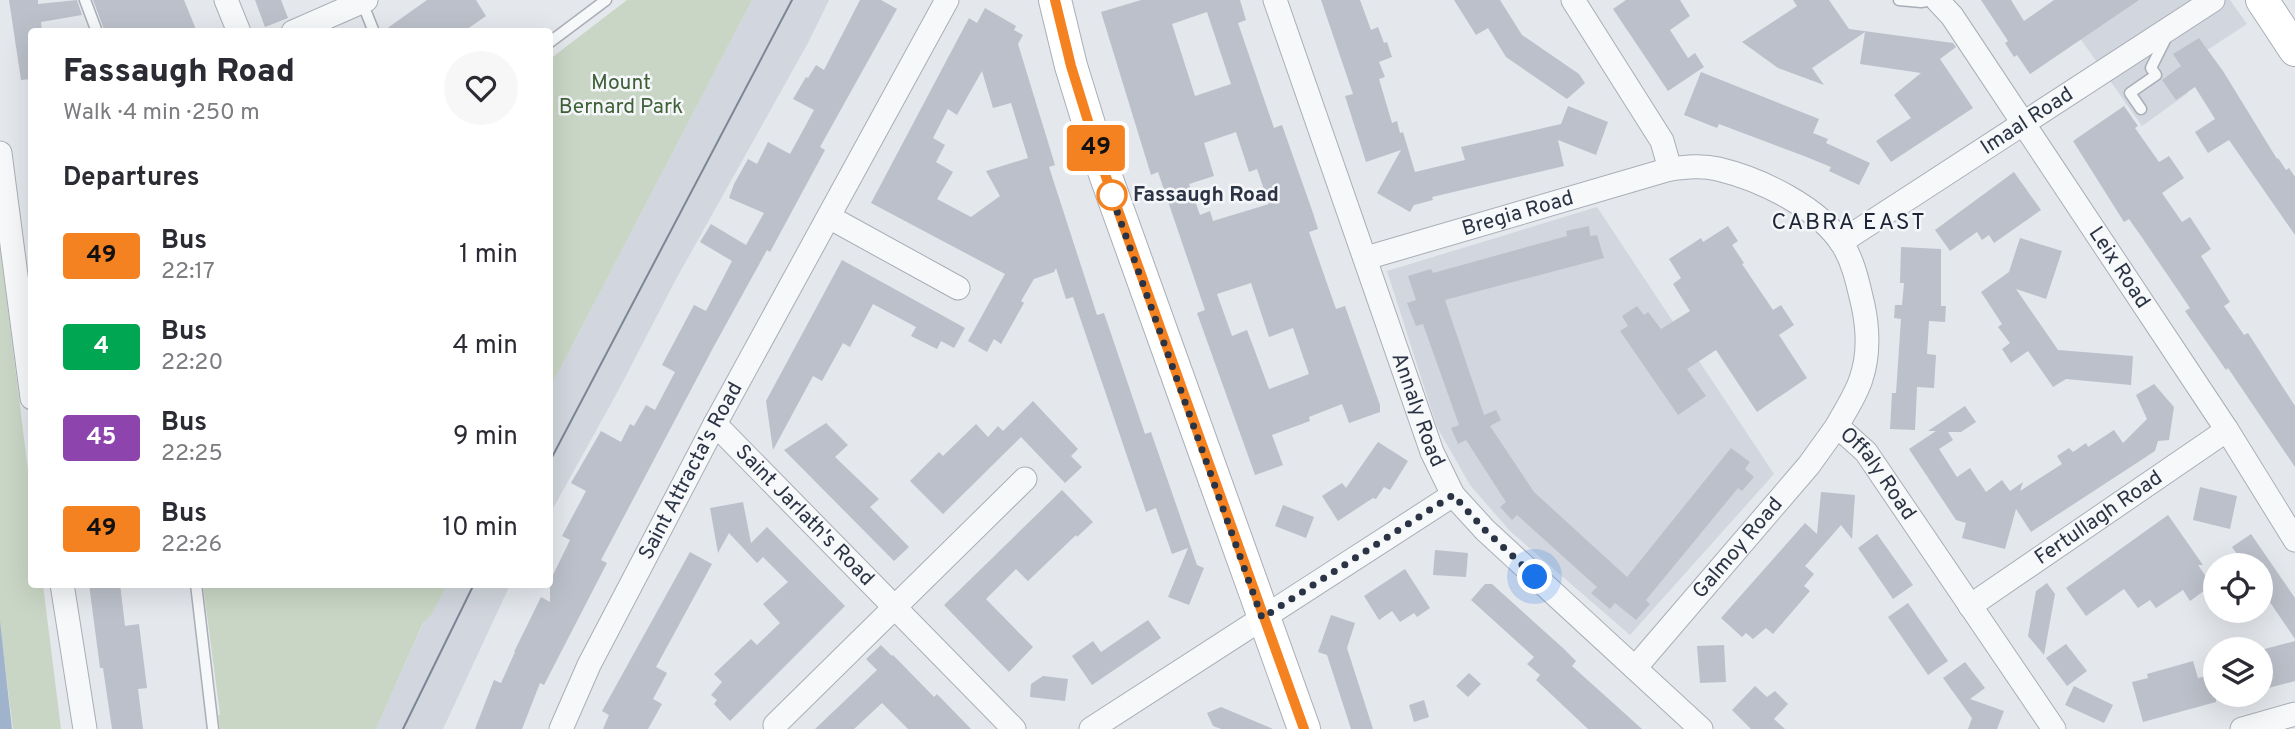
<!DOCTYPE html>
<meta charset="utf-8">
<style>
:root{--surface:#fff;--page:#f7f7f7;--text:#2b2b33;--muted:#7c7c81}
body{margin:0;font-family:Overpass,sans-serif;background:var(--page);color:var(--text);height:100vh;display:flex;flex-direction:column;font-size:26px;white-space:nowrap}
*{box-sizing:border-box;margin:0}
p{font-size:23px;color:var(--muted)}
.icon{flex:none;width:38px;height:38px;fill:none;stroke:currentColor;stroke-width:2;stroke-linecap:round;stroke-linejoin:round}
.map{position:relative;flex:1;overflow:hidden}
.details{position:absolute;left:28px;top:28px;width:525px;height:560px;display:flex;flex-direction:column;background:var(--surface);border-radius:7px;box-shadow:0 7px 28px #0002}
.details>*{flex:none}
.badge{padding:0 14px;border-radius:5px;font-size:24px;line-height:46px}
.controls{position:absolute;left:2203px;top:553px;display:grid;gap:14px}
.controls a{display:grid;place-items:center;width:70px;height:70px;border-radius:50%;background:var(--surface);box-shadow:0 7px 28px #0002;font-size:35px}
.you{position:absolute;width:35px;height:35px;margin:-18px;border:5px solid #fff;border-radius:50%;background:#1a73e8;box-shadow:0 0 0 10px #1a73e833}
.map>.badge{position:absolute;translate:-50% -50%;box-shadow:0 0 0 4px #fff}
h2{padding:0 35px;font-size:26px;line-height:63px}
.round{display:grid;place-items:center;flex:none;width:74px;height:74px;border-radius:37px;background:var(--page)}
.headline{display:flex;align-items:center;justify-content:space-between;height:119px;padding:0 35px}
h1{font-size:33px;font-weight:800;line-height:52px}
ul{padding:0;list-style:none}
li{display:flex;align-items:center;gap:21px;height:91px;padding:0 35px}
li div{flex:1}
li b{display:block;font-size:26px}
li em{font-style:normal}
li .badge{min-width:77px;font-weight:700;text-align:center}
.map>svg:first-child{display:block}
.built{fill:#d2d6de}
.green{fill:#c9d6c5}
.water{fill:#9fb4cc}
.building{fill:#bbc0ca;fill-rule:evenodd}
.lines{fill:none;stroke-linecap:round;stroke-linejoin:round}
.lane-casing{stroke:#a9aeb7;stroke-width:13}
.street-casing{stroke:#a9aeb7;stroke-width:25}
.secondary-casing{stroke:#a9aeb7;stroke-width:34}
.lane{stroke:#f7f8fa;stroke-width:10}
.street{stroke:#f7f8fa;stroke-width:23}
.secondary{stroke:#fff;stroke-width:32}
.tram{stroke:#7d8696;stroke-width:2}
.line-casing{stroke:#fff;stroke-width:16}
.line{stroke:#f58220;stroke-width:10}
.walk{stroke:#2b3445;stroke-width:7;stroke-dasharray:0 12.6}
.stop-dot{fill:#fff;stroke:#f58220;stroke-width:3.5}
.labels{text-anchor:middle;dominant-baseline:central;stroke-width:5;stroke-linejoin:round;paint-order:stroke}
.park-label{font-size:21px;fill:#3f6138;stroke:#f4f6f9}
.street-label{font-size:21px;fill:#2b3445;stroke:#f4f6f9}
.stop-label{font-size:21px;font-weight:bold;fill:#2b3445;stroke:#f4f6f9;text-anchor:start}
.neighbourhood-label{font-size:23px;letter-spacing:2px;fill:#1d2536;stroke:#f4f6f9}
</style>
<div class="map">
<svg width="2295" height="729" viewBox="0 0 2295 729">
<rect width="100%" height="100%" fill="#e4e7ec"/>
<g class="built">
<polygon points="752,0 829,0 808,43 675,281 618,391 550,514 550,388"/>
<polygon points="2083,0 2230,0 2247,24 2175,71 2188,93 2142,126 2063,14"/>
<polygon points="1597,207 1774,474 1630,635 1510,531 1470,485 1437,427 1387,271"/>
<polygon points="447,585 510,585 443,729 376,729 426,617 432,614"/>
</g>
<g class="green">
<polygon points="627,0 752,0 550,388 550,59"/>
<polygon points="0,247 31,494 32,584 43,585 61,729 13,729 0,626"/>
<polygon points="203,585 203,584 447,585 432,614 423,623 376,729 220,729 218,716 220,714"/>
</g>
<polygon class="water" points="0,621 12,729 0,729"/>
<g class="building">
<polygon points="9,0 38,0 38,4 77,0 82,15 41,22 42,32 32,32 32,79 21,80"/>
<polygon points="93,0 184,0 197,32 105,32"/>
<polygon points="255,0 281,0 288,18 265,27"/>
<polygon points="427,0 476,0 486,16 463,32 382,32"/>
<polygon points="860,0 881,0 897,9 820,147 825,150 770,252 767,250 713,348 601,560 607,563 544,685 540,683 522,729 475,729 494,680 501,683 515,652 514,652 541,597 550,602 550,581 570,540 562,536 586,491 571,483 601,431 621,442 630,424 634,426 646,405 655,410 675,372 662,365 694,305 706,311 732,261 700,242 711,224 746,245 764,213 729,198 734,184 748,159 757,164 768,142 790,154 814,110 793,99 806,77 808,78 816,65 824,70"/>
<path d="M1141,0H1240L1246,20L1238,23L1274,128L1282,125L1313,213L1318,229L1309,232L1336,309L1345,306L1380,405V412L1349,423L1342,404L1309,417L1310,421L1272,435L1283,465L1255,475L1197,313L1205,310L1158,172L1151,175L1101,12ZM1207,12L1231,84L1195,96L1172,24ZM1236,132L1249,172L1257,169L1269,204L1213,221L1210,211L1200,215L1189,184L1214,176L1204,143ZM1251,283L1269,337L1293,328L1309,374L1269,389L1247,330L1232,336L1217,294Z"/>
<polygon points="1321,0 1360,0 1371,30 1378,27 1384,43 1387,42 1392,57 1379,62 1385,77 1379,79 1392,123 1397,121 1400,133 1403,132 1415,172 1465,160 1461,147 1561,124 1568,106 1608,122 1596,155 1558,140 1564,166 1432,197 1433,200 1414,205 1410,212 1377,193 1401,150 1366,162 1345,96 1353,94"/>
<polygon points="1454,0 1500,0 1522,35 1579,74 1585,83 1567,99 1506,57 1488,28 1476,35"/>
<polygon points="1626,0 1680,0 1690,16 1670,30 1688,58 1695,53 1704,67 1668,91 1613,9"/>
<polygon points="1793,0 1829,0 1849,29 1953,43 1956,47 1940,59 1973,108 1891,162 1876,141 1911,118 1894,95 1921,73 1860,64 1865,32 1812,68 1824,85 1778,68 1742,42 1797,6"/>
<polygon points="1981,0 2011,0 2024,21 2054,0 2139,0 2030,74 2017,55 2014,57 2005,43 2008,41"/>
<path d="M985,8L1016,26L1014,30L1023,35L1018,44L1055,165L1049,167L1097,315L1104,313L1145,434L1151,432L1197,565L1204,568L1189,605L1168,597L1188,548L1172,554L1156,508L1146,512L1073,297L1066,299L1056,268L1054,272L1034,279L1021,301L1024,303L1001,344L994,339L987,352L968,341L1005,274L871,203L969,18L977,23ZM982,71L993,108L1011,103L1028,158L986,171L1000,196L971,217L937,199L953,172L936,162L945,145L933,138L948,109L957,115Z"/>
<polygon points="2199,38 2223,71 2277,159 2278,158 2286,170 2289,168 2295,177 2295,235 2229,140 2208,153 2195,132 2215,119 2195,87 2176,100 2162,80 2181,66 2173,54"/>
<polygon points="1701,72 1819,119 1813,133 1828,139 1826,143 1870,163 1859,185 1829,171 1831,167 1804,156 1719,124 1717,128 1684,115"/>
<polygon points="2124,106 2138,126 2135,128 2159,162 2169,156 2184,178 2162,193 2182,222 2190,217 2211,249 2201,256 2230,302 2224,306 2244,335 2248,333 2295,406 2295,467 2228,368 2226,370 2185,311 2190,308 2141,236 2129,219 2124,222 2073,141"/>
<polygon points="2014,172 2041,210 1994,243 1989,235 1982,240 1977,232 1950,251 1935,230"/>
<polygon points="1589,226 1590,236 1597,235 1604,258 1445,300 1484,415 1496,410 1501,420 1490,426 1534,492 1627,577 1731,448 1750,462 1745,469 1754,477 1742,491 1738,488 1646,600 1650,604 1636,620 1615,603 1610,609 1591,593 1597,587 1517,515 1512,520 1500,507 1506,502 1466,440 1458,444 1451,428 1459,425 1423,324 1416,326 1407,303 1416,300 1408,276 1431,269 1433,273 1567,236 1566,231"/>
<polygon points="1728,226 1738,241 1732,245 1744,263 1742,264 1773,310 1781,305 1794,325 1779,335 1807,378 1757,412 1716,350 1687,369 1706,396 1678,415 1620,331 1628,326 1622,316 1637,306 1644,315 1648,312 1661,329 1690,311 1673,284 1681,278 1669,259 1701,238 1703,242"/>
<polygon points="2020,238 2062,251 2046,299 2016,289 2058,350 2133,356 2131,385 2066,379 2053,387 2028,351 2011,363 2002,349 2010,343 1998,327 2002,324 1981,292 2009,272"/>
<polygon points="1901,247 1941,249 1941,306 1946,306 1945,322 1929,321 1927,354 1936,355 1934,388 1917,387 1915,430 1890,429 1892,393 1896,393 1901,319 1894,318 1895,305 1902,305 1904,283 1900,283"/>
<polygon points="842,260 965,328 954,348 941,341 937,349 911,336 916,327 873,304 850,347 843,343 822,381 813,376 773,450 766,401"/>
<polygon points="2154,384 2174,407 2169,440 2158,441 2155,451 2031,532 2016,509 2005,549 1962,538 1966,523 1956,520 1909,449 1936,431 1928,431 1965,406 1976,422 1961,432 1948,432 1953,440 1939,449 1957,477 1970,468 1986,492 2002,480 2010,491 2023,482 2020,491 2062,464 2057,456 2069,448 2073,452 2086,443 2088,447 2114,430 2123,443 2147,419 2136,395"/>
<polygon points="1033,401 1078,449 1071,456 1082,467 1065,483 1021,437 943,514 910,481 939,452 943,456 976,424 988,437 998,426 1003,431"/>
<polygon points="826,423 848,445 835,457 879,499 870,507 909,547 894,561 784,450"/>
<polygon points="1378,442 1408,461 1390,490 1384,487 1376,499 1373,498 1338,521 1322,496 1342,483 1346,488"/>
<polygon points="2200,487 2237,496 2230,529 2193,520"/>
<polygon points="1062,490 1093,522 1077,537 1076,535 1028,581 1016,569 986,599 1033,647 1009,672 944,605"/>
<polygon points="1821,492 1855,495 1852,539 1841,525 1805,566 1814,574 1804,586 1810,591 1785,620 1773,634 1766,628 1753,639 1746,633 1742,637 1721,618 1805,523 1817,534"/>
<polygon points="743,502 751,543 767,527 845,606 730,721 714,704 717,700 711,695 722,682 714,674 751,639 757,645 780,623 763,604 788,582 763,557 757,563 729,533 718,553 710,508"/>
<polygon points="1283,505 1314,517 1306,538 1275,526"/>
<polygon points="2168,515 2203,565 2198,565 2212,585 2190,601 2183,590 2156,608 2150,600 2138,608 2124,589 2086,616 2066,588"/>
<polygon points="1877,534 1913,585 1893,599 1858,548"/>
<polygon points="2251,534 2295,598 2295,639 2261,589 2261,565 2220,565 2237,554 2232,547"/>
<polygon points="1435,550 1468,553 1466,577 1433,575"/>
<polygon points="690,552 712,564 656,667 667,673 653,699 662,704 648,729 603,729 609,715 602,711"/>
<polygon points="1405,569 1430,608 1417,617 1414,613 1400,622 1392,611 1379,620 1364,596"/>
<polygon points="2047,583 2055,594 2044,655 2028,636 2036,591"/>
<polygon points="89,584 120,584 125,626 139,624 147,688 138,689 143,729 112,729 103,668 100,668"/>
<polygon points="1485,584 1492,584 1564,649 1576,661 1572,666 1642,729 1588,729 1536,680 1540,675 1527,664 1534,657 1471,600"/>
<polygon points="1908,603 1948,661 1928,675 1888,617"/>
<polygon points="1331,615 1355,623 1347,648 1373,729 1351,729 1327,655 1318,652"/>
<polygon points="1148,620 1161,638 1092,685 1072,656 1093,641 1101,652"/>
<polygon points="2295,641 2295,681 2261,690 2261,650"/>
<polygon points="2066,644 2087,671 2067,686 2046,658"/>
<polygon points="881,645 892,656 893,655 934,697 937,694 971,729 908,729 882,703 854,729 815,729 877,670 866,659"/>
<polygon points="1724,645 1726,682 1700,683 1697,646"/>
<polygon points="2193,661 2198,678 2216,674 2216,702 2143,722 2132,682 2148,678 2147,674"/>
<polygon points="1965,662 1985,688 1970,699 2004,711 1997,729 1968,729 1972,718 1943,678"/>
<polygon points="1469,673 1481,684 1468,697 1456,686"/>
<polygon points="1043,676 1068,679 1065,701 1030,697 1031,684"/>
<polygon points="1755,686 1767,697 1775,691 1788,704 1774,719 1785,729 1751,729 1732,710"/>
<polygon points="2074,686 2113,705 2104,723 2065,705"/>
<polygon points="1424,700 1429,717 1414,722 1409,705"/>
<polygon points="1221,707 1273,729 1221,729 1213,726 1207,713"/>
</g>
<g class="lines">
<defs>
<g id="lane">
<polyline points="85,0 97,32"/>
<polyline points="1899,0 1921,2 1933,0"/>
<polyline points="362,2 374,32"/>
<polyline points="550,42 606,0"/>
<polyline points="2141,109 2130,93 2156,75 2151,68 2167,36"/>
<polyline points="196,584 213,729"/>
</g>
<g id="street">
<polyline points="226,0 239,32"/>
<path id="s1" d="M1275,0L1432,452L1453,495L1485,530L1701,729"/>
<path id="s2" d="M1573,0L1662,141L1670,169C1686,167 1702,165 1718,169C1760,179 1819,207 1843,245C1854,263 1858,284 1863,305C1868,328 1869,356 1861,379C1856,395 1845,411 1837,426L1866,452L2054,729"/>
<path id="s3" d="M1937,0L1952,16L2227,430L2295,540"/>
<polyline points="293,32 366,0"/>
<polyline points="0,153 32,398"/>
<polyline points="829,217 958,288"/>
<path id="s4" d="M1841,242L2213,0"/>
<path id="s5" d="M1366,258L1670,169"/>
<path id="s6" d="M715,424L1014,729"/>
<polyline points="62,584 85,729"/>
<path id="s7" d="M1970,606L2227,430"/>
<path id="s8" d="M1635,668L1809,465L1837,426"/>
<polyline points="775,725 1025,479"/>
<path id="s9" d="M561,729L589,665L715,424L947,0"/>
<polyline points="1091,729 1453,495"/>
<polyline points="2242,729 2295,714"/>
</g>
<g id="secondary">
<polyline points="1055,0 1071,66 1100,160 1304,729"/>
<polyline points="2262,0 2295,50"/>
</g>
</defs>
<use href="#lane" class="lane-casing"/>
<use href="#street" class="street-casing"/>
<use href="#secondary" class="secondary-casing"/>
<use href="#lane" class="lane"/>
<use href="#street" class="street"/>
<use href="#secondary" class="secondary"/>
<g class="tram">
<polyline points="550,461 792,0"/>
<polyline points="403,729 474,584"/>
</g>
</g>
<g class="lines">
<defs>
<polyline id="line" points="1055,0 1071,66 1100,160 1304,729"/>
</defs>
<use href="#line" class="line-casing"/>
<use href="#line" class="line"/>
<polyline class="walk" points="1112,195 1108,186 1262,618 1453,495 1485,530 1535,577"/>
</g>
<circle class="stop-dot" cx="1112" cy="195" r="14"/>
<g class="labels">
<g class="park-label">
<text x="621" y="83">Mount<tspan x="621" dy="24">Bernard Park</tspan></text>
</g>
<g class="street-label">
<text stroke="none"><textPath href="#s4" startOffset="222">Imaal Road</textPath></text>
<text stroke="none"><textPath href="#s5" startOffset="158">Bregia Road</textPath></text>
<text stroke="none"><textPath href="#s3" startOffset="324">Leix Road</textPath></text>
<text stroke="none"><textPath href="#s1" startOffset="434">Annaly Road</textPath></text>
<text stroke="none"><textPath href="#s9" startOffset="289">Saint Attracta's Road</textPath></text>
<text stroke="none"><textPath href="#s2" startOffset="648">Offaly Road</textPath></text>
<text stroke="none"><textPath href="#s6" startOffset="128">Saint Jarlath's Road</textPath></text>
<text stroke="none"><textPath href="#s7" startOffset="156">Fertullagh Road</textPath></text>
<text stroke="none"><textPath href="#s8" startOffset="158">Galmoy Road</textPath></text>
</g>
<g class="stop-label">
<text x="1133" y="195">Fassaugh Road</text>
</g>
<g class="neighbourhood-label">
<text x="1849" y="223">CABRA EAST</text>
</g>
</g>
</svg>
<div class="controls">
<a><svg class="icon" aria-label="locate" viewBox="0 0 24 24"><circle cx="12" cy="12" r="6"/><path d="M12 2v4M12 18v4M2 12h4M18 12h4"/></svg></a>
<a><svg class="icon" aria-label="layers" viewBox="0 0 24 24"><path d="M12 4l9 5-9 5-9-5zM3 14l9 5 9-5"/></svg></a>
</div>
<div class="you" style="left:1535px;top:577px"></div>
<b class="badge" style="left:1096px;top:148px;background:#f58220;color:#111">49</b>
<section class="details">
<div class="headline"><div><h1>Fassaugh Road</h1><p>Walk · 4 min · 250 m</p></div><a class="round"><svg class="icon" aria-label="heart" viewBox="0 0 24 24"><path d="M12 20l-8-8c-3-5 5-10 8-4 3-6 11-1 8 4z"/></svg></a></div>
<h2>Departures</h2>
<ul>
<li><span class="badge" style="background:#f58220;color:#111">49</span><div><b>Bus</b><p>22:17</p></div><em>1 min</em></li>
<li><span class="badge" style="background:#00a651;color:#fff">4</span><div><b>Bus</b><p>22:20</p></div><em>4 min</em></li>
<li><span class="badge" style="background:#8e44ad;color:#fff">45</span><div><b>Bus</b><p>22:25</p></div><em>9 min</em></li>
<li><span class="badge" style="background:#f58220;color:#111">49</span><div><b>Bus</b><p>22:26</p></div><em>10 min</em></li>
</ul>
</section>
</div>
